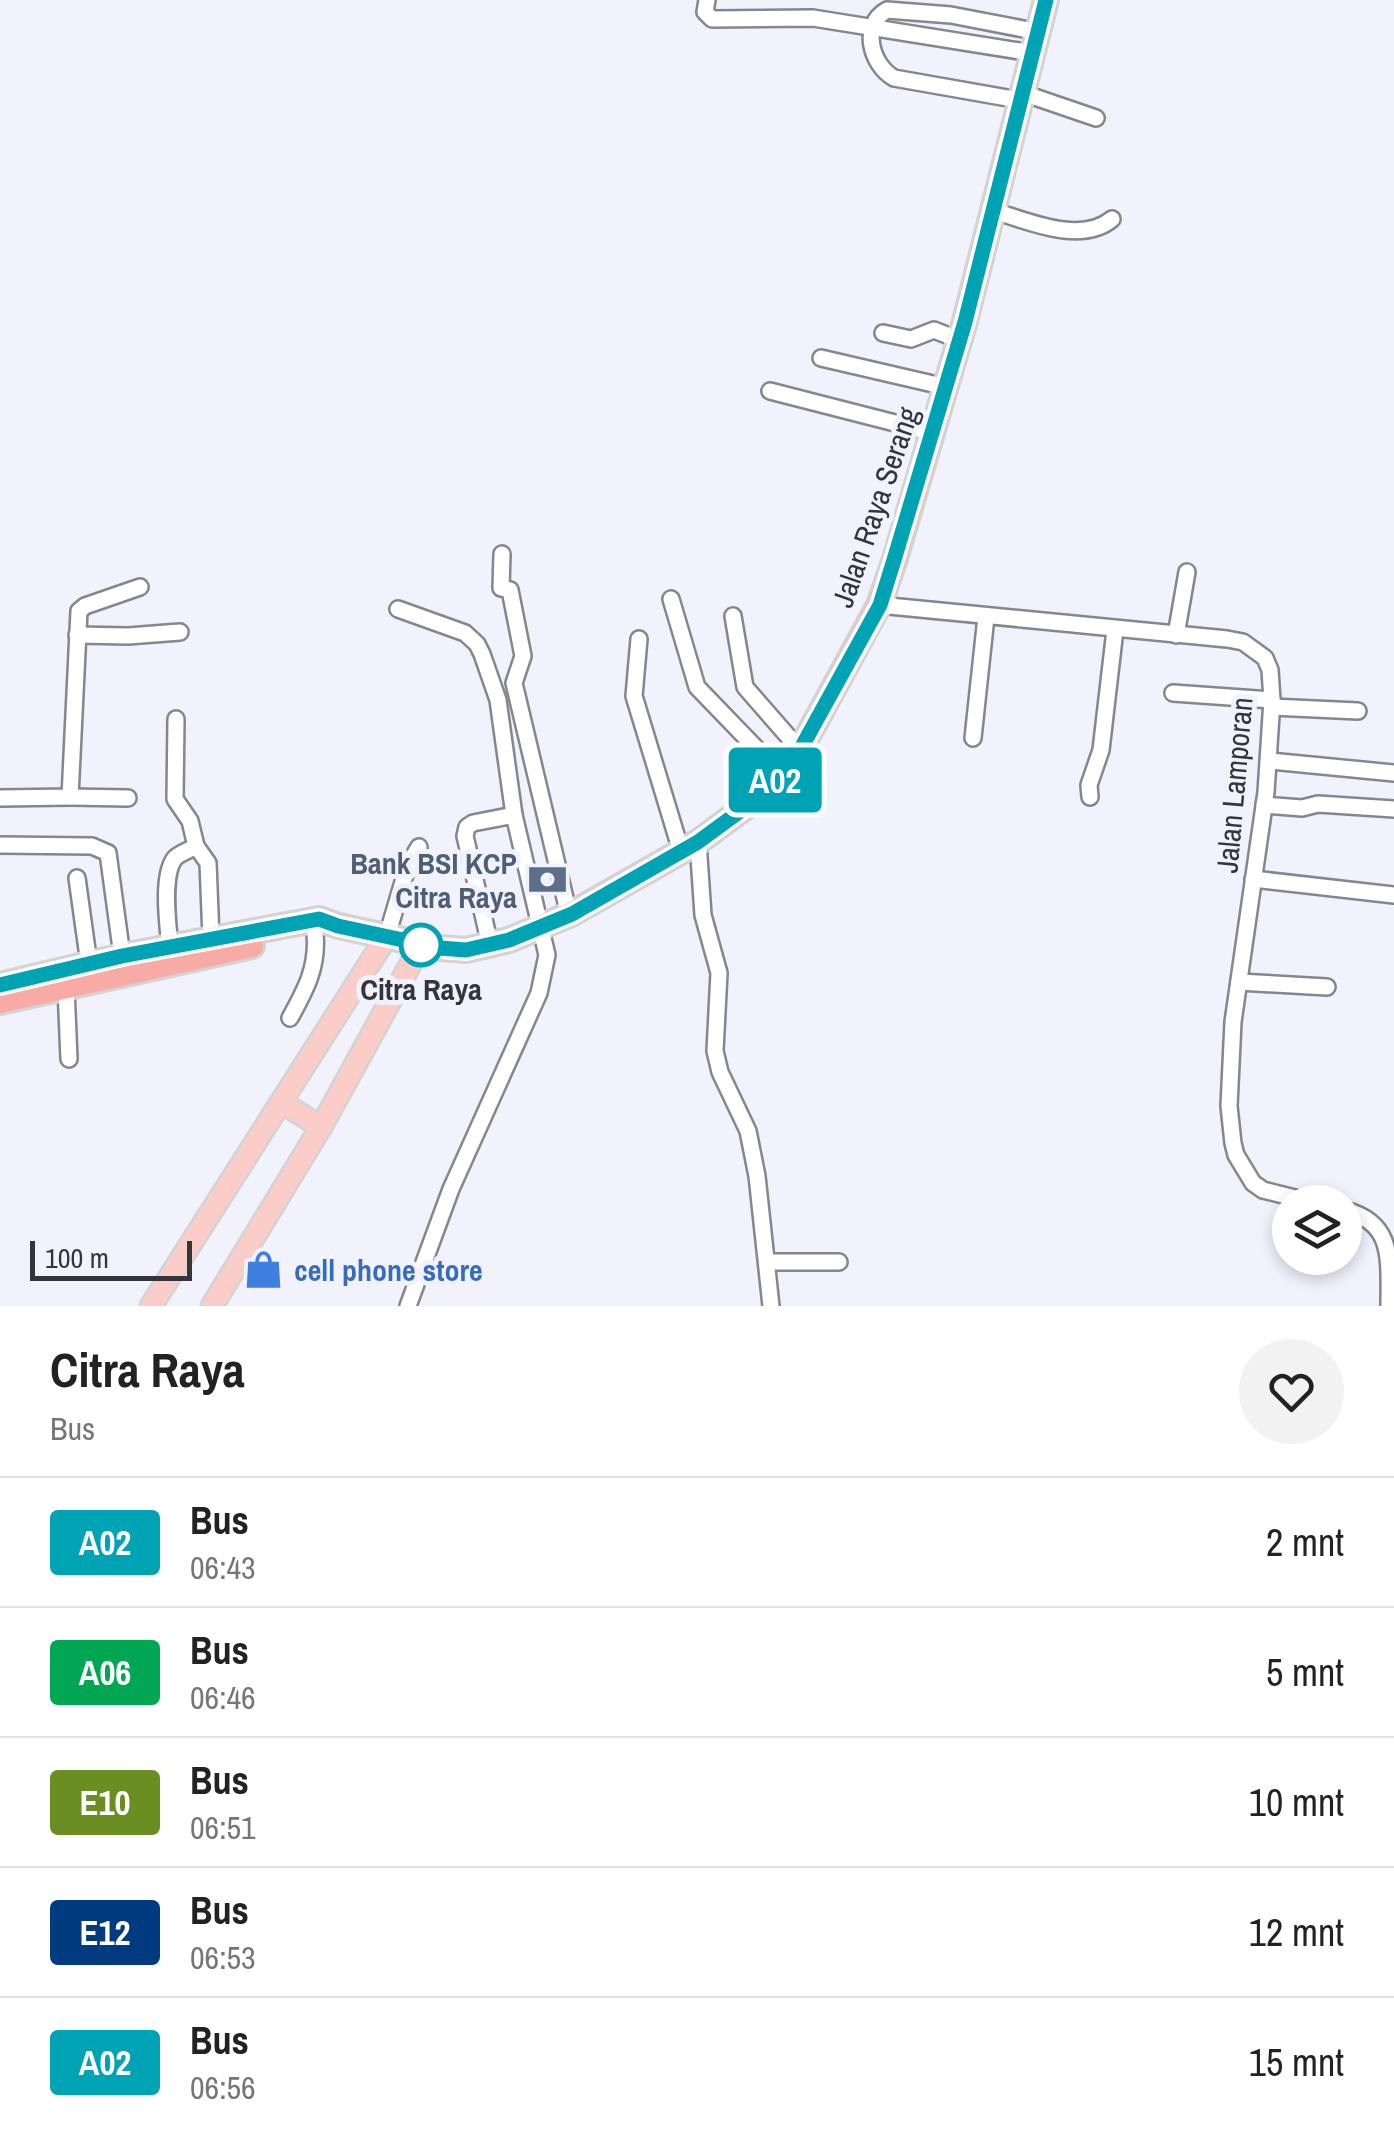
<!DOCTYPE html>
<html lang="id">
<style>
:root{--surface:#fff;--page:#f2f2f2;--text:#222;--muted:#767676;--line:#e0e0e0}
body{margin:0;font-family:"Archivo Narrow",sans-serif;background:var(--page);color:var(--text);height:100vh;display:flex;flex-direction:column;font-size:38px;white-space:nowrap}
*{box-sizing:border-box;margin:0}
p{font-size:32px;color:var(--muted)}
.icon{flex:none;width:55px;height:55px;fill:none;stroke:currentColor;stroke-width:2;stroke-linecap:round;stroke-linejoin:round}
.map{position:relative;height:1306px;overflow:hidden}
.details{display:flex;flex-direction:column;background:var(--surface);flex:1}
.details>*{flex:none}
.badge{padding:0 20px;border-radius:8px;font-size:35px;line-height:65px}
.buttons{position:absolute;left:1272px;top:1185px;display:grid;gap:20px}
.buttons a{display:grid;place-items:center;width:90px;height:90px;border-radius:50%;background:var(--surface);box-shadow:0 5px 15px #0003;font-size:50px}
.scale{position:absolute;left:30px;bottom:25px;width:162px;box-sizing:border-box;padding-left:10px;border:5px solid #353539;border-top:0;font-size:28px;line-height:35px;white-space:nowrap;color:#353539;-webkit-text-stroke:8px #f1f2fc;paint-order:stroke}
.map>.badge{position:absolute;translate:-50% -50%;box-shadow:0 0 0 5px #fff}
.round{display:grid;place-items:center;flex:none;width:105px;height:105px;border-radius:52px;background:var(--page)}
.head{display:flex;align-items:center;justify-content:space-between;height:170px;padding:0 50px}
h1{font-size:48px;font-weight:800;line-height:75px}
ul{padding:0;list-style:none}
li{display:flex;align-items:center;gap:30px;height:130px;padding:0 50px;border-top:2px solid var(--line)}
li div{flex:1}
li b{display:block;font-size:38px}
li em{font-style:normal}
li .badge{min-width:110px;font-weight:700;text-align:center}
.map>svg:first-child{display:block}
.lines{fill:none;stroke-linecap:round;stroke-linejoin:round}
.minor-casing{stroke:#85868e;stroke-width:20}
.major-casing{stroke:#d3d3d3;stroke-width:25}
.highway-casing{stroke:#d3d3d3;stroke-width:28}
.minor{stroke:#fff;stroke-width:15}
.major{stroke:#facdc8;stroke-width:20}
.highway{stroke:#f7aba4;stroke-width:22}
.line-casing{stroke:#fff;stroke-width:22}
.line{stroke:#00a3b4;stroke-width:15}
.stop-dot{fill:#fff;stroke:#00a3b4;stroke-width:5}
.labels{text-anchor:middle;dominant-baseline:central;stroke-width:10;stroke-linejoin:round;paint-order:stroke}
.street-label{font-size:30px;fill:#353539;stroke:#f1f2fc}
.service-label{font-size:30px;font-weight:bold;fill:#4e5e75;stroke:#f1f2fc;text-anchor:end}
.stop-label{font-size:30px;font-weight:bold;fill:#353539;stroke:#f1f2fc}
.shop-label{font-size:30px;font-weight:bold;fill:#366cbe;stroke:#f1f2fc;text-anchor:start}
</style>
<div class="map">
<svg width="1394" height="1306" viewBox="0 0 1394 1306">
<rect width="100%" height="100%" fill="#f1f2fc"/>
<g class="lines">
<defs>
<g id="minor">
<polyline points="707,0 705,12 712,19 813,18 1032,53"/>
<polyline points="1020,92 1096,118"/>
<path d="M1019,100L894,78C871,65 860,25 887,10L951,15L1039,32"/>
<path d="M994,211C1028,221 1081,245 1112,219"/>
<polyline points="883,333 911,339 934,330 959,340"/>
<polyline points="821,358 946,387"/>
<polyline points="770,391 934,433"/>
<polyline points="502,554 501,588 510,590 523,656 514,683 569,915"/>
<polyline points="671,599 697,687 781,774"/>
<polyline points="879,605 1227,639 1243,642 1265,658 1270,670 1272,700 1266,792 1233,1022 1229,1106 1233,1143 1236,1155 1253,1183 1263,1190 1311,1202"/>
<polyline points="398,609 465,633 477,644 482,654 498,700 514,815 547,955 539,993 451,1189 408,1306"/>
<polyline points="733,616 745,687 800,750"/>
<polyline points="77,635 128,636 180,632"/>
<polyline points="1176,635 1187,572"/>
<polyline points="639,639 634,696 681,851"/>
<polyline points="1173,693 1272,700"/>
<polyline points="1272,707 1358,711"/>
<polyline points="176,719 175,799 190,821 196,846 208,863 211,938"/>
<polyline points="973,738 986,617"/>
<polyline points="1270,761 1394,773"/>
<polyline points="70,797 128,798"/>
<polyline points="1090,797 1089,785 1101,750 1115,630"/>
<polyline points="0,798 70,797 79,611 85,606 140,587"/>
<polyline points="1264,805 1302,808 1318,804 1394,809"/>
<polyline points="698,842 703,915 719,973 715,1051 720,1072 748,1131 757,1176 771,1306"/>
<polyline points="0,845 92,846 108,853 122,956"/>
<polyline points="77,878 89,964"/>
<polyline points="1253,879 1394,895"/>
<polyline points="387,936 408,865 419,847"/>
<polyline points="490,945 465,836 467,827 473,823 514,815"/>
<path d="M170,947C168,926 161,875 175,858C180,853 190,850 196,846"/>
<polyline points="1239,982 1327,987"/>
<polyline points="66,988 69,1059"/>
<path d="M290,1018C306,989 318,967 315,934"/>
<path d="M1345,1210C1394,1223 1389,1258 1389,1306"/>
<polyline points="767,1262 839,1262"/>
</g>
<g id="major">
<polyline points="281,1102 321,1127"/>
<polyline points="151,1306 387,936"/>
<polyline points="212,1306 321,1127 421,945"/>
</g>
<g id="highway">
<polyline points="0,985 122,956 319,919 339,926 440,948 466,950 509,940 571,914 698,842 751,803 800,750 879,605 895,559 965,321 1046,0"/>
<polyline points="0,1002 252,946"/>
</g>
</defs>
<use href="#minor" class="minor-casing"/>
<use href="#major" class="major-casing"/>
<use href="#highway" class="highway-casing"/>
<use href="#minor" class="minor"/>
<use href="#major" class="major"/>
<use href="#highway" class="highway"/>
</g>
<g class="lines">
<defs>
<polyline id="line" points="0,985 122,956 319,919 338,926 440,948 466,950 509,940 572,914 698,842 751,803 800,750 880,605 894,560 965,322 1046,0"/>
</defs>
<use href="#line" class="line-casing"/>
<use href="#line" class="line"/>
</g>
<defs>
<symbol id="bank-bare" viewBox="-9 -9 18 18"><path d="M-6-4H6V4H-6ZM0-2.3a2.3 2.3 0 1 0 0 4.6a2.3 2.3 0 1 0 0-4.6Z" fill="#5c6f8a" stroke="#f1f2fc" stroke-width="2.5" paint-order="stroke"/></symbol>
<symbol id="shop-bare" viewBox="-9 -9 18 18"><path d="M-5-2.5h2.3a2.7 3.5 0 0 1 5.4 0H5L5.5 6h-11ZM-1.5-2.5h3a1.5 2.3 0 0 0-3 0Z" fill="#3f7fe0" stroke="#f1f2fc" stroke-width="2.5" paint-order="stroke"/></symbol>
</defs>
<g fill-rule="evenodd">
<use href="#bank-bare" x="520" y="852" width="55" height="55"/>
<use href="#shop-bare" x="236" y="1242" width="55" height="55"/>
</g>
<circle class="stop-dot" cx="421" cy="945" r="20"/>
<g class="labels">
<g class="street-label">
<text transform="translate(875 507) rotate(-71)">Jalan Raya Serang</text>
<text transform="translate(1234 785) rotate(-85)">Jalan Lamporan</text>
</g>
<g class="service-label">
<text x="517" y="863">Bank BSI KCP<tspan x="517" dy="34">Citra Raya</tspan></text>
</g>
<g class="stop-label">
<text x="421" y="989">Citra Raya</text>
</g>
<g class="shop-label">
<text x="294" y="1270">cell phone store</text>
</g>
</g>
</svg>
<div class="buttons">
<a><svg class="icon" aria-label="layers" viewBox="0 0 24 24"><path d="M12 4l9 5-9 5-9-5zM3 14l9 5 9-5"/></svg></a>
</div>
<div class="scale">100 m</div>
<b class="badge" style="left:775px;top:780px;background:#00a3b4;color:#fff">A02</b>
</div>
<section class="details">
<div class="head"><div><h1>Citra Raya</h1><p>Bus</p></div><a class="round"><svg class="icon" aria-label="heart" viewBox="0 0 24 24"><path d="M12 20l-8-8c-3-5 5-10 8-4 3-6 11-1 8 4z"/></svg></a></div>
<ul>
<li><span class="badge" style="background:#00a3b4;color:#fff">A02</span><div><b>Bus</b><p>06:43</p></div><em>2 mnt</em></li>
<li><span class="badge" style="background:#00a651;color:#fff">A06</span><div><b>Bus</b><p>06:46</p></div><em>5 mnt</em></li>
<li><span class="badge" style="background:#6b8e23;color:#fff">E10</span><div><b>Bus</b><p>06:51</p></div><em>10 mnt</em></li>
<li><span class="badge" style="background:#003b80;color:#fff">E12</span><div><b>Bus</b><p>06:53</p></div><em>12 mnt</em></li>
<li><span class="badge" style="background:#00a3b4;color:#fff">A02</span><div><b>Bus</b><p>06:56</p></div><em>15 mnt</em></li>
</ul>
</section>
